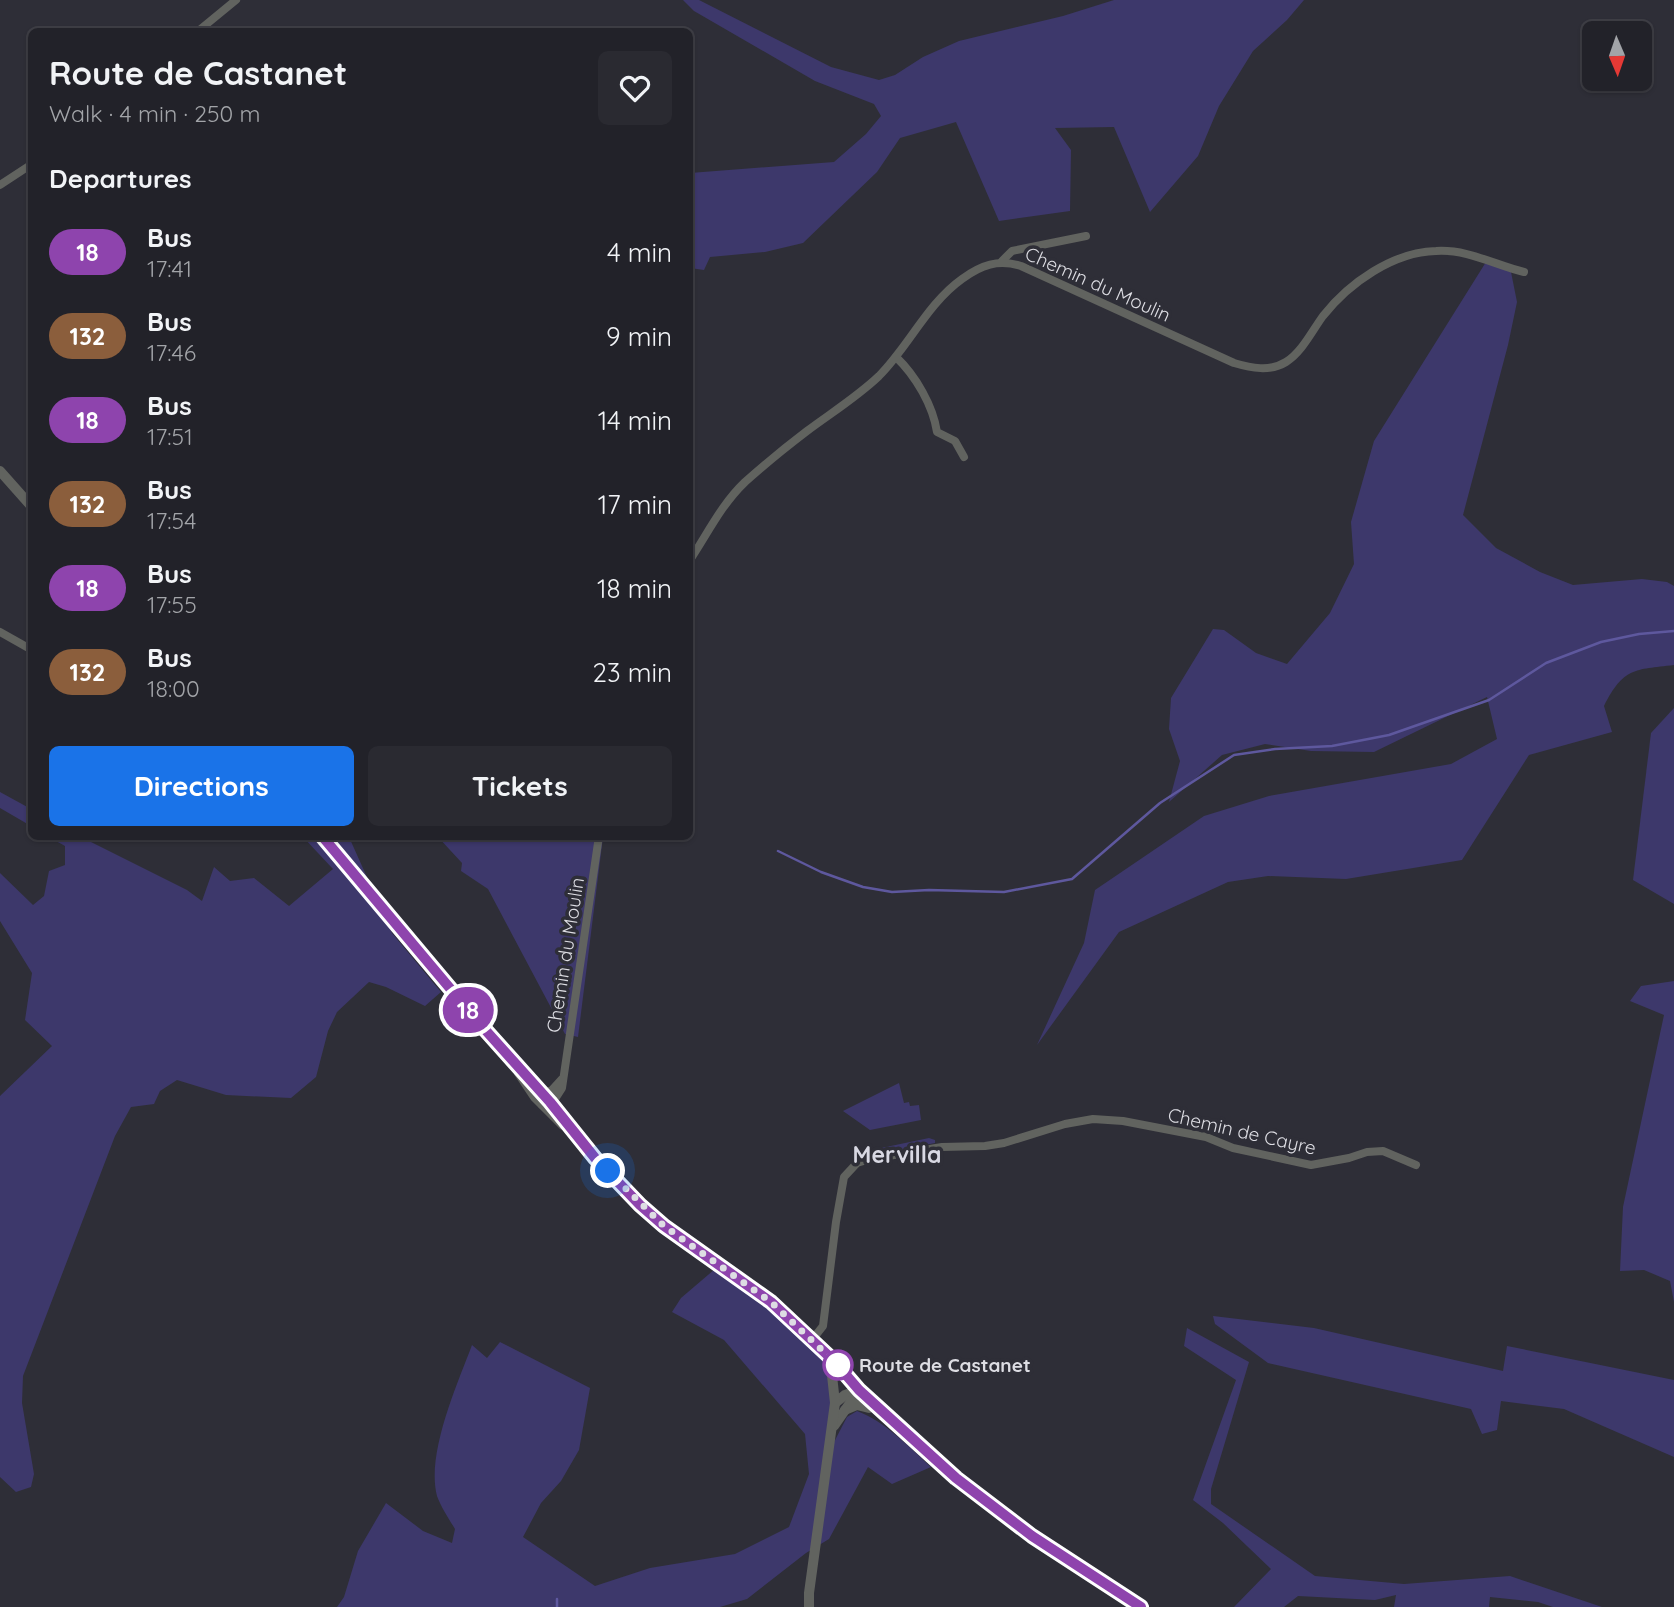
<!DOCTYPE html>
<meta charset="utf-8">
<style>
:root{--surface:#222229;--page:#2a2a31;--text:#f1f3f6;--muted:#a2a4a8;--line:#3f3f46;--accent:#1a73e8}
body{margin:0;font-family:Quicksand,sans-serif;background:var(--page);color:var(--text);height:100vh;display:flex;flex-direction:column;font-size:26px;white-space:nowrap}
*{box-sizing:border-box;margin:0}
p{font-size:23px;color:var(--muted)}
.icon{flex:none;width:38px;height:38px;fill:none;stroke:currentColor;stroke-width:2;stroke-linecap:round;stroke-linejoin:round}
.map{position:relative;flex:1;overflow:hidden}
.panel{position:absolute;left:28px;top:28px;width:665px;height:812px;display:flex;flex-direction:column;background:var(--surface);border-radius:10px;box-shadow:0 2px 5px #0004,0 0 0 2px var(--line)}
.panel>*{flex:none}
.badge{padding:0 14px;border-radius:23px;font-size:24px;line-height:46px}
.needle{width:46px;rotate:178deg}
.buttons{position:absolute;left:1582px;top:21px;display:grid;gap:14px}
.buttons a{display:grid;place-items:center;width:70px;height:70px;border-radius:10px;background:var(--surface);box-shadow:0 2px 5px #0004,0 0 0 2px var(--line);font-size:35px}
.you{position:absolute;width:35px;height:35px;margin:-18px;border:5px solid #fff;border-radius:50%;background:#1a73e8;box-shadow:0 0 0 10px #1a73e833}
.map>.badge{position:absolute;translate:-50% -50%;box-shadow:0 0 0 4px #fff}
h2{padding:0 21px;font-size:26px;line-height:63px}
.round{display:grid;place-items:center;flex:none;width:74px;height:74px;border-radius:10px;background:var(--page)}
.summary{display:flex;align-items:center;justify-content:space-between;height:119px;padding:0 21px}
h1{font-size:33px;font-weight:800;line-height:52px}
.cta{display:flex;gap:14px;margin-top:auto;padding:14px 21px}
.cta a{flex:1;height:80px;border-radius:10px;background:var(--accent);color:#fff;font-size:28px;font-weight:800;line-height:80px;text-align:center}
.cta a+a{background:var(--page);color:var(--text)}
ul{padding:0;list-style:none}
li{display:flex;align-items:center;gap:21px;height:84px;padding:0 21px}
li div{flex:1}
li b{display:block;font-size:26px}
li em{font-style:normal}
li .badge{min-width:77px;font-weight:700;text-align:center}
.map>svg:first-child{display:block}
.green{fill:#3d386b}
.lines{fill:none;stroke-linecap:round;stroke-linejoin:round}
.stream{stroke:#5e589e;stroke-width:2.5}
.minor{stroke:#61635f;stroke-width:8}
.tertiary{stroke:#61635f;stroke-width:10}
.line-casing{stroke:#fff;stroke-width:16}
.line{stroke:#8e44ad;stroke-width:10}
.walk{stroke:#dddde3;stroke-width:7;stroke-dasharray:0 12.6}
.stop-dot{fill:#fff;stroke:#8e44ad;stroke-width:3.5}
.labels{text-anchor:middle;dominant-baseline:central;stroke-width:7;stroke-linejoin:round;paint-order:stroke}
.street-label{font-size:19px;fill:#dddde3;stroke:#2e2e37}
.stop-label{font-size:19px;font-weight:bold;fill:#dddde3;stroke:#2e2e37;text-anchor:start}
.quarter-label{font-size:23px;font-weight:bold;fill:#d8d8e3;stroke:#2e2e37}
</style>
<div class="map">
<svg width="1674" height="1607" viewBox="0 0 1674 1607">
<rect width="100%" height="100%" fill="#2e2e37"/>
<g class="green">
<polygon points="683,0 699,0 831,67 879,80 895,75 923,57 959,41 1063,16 1114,0 1304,0 1287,20 1253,51 1219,106 1198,156 1150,212 1114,127 1055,128 1071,150 1070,211 999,221 956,122 900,138 877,172 803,243 765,252 710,257 704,270 690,268 690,173 834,162 866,134 881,116 874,104 815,81 694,11"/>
<path d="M1486,262L1511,272L1517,302L1508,345L1463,515L1496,548L1540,572L1573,585L1642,579L1667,582L1674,586V665C1634,670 1624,667 1604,706L1612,732L1529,755L1462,860L1346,879L1268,876L1228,882L1119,932L1037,1045L1084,943L1095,890L1204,816L1269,796L1451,764L1497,739L1487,697L1374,752L1311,751L1265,744L1222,755L1169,802L1180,761L1169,729L1171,698L1213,629L1224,630L1256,653L1287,664L1330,613L1354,564L1351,522L1374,441Z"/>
<polygon points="1674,708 1674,904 1633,880 1651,733"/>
<polygon points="0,792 31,809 31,826 0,808"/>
<polygon points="49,837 81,837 187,890 202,901 214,867 230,881 254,878 289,906 333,869 303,837 349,837 392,933 441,992 425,1006 386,987 369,982 337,1012 328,1031 316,1077 291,1098 226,1095 177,1080 160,1091 154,1104 131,1107 115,1136 23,1376 22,1403 34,1474 31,1487 16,1492 0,1477 0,1096 52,1046 25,1020 32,973 0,921 0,873 33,905 44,896 49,871 65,865 65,846"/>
<polygon points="438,837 603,837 578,1037 565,1034 488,889 461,871 462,863"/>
<polygon points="1674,981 1674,1302 1670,1281 1644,1270 1620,1271 1623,1207 1664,1015 1630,1001 1641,986"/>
<polygon points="899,1083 904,1103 909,1102 910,1106 919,1105 921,1120 870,1130 843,1111"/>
<polygon points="929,1138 935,1140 935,1143 859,1158 857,1157 862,1152"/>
<path d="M715,1269C741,1286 820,1341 827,1370C834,1394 831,1421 832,1446L847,1417L857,1411C886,1422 909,1447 931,1467L892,1484L868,1467L829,1539L806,1553L747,1599L720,1607H337L344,1597L358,1551L386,1503L423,1531L452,1543L455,1529C449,1519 441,1507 437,1496C426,1454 457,1385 472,1345L487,1358L500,1342L590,1388L579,1450L561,1481L541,1503L523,1537L595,1586L650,1568L735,1554L789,1527L809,1474L805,1434L724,1340L672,1312L681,1298Z"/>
<polygon points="1213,1316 1314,1328 1503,1371 1507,1346 1674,1380 1674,1457 1564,1409 1501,1401 1497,1430 1482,1434 1471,1409 1268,1363 1215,1324"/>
<polygon points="1187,1328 1249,1362 1211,1489 1211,1504 1315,1576 1404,1584 1510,1576 1602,1607 1553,1607 1538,1602 1490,1597 1489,1607 1394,1607 1396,1595 1375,1600 1298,1596 1284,1607 1234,1607 1271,1569 1223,1523 1193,1500 1236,1380 1184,1346"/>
</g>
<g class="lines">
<g class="stream">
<polyline points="778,851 821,872 863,887 892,892 929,890 1004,892 1072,879 1160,803 1234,755 1275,749 1332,746 1389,735 1489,700 1546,663 1601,642 1639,634 1674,631"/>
<polyline points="557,1599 557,1607"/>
</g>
<g class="minor">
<polyline points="197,32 236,0"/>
<polyline points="0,185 32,164"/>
<polyline points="1002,261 1012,251 1086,236"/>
<path d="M896,357C916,376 933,406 937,432L955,441L964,457"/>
<path d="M690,560C708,533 721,505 745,482C765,464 786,447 807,431C831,413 857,397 879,376C909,346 927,304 962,279C981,265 998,259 1021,266L1234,363C1251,368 1270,372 1286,362C1302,352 1312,331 1323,316C1349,283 1393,252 1436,251C1468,249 1495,265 1524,272"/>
<polyline points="0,632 32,650"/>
<polyline points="562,1079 552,1090 543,1094 542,1105 553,1102 562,1088 599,836"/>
<polyline points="812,1340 823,1326 836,1222 844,1177 857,1163 870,1159 942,1147 985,1146 1004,1143 1065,1124 1093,1119 1123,1121 1206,1137 1233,1148 1311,1165 1349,1158 1367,1152 1383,1151 1416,1165"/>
</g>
<g class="tertiary">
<polyline points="0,471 32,507"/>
<polyline points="322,836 480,1024 550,1103 595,1158 640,1205 664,1226 771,1302 928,1455"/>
<polyline points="519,1073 535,1097 563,1125"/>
<polyline points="835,1403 845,1395 859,1390"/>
<polyline points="845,1410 857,1405 869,1408"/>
<polyline points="834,1426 859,1390"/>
<polyline points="923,1451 1004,1515 1141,1607"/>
<polyline points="809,1607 809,1593 835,1403 831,1366"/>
</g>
</g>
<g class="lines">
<defs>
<polyline id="line" points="322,836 480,1024 550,1102 595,1158 640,1205 664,1226 771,1302 834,1361 859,1390 956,1478 1032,1536 1141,1607"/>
</defs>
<use href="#line" class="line-casing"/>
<use href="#line" class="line"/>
<polyline class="walk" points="608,1171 664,1226 771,1302 838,1365"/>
</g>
<circle class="stop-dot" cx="838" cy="1365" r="14"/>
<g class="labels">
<g class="street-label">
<text transform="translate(1098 284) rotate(24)">Chemin du Moulin</text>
<text transform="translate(565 955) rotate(-81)">Chemin du Moulin</text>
<text transform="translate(1242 1131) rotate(13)">Chemin de Cayre</text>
</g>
<g class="stop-label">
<text x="859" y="1365">Route de Castanet</text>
</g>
<g class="quarter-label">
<text x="897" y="1154">Mervilla</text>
</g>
</g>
</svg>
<div class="buttons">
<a><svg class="needle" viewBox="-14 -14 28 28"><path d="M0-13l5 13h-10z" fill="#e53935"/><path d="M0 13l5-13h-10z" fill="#a2a4a8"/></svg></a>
</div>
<div class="you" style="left:608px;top:1171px"></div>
<b class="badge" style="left:468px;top:1010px;background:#8e44ad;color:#fff">18</b>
<section class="panel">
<div class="summary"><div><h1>Route de Castanet</h1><p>Walk · 4 min · 250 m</p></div><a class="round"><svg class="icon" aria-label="heart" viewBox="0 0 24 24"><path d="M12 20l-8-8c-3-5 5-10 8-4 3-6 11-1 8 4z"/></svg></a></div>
<h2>Departures</h2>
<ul>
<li><span class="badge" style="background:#8e44ad;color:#fff">18</span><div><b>Bus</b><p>17:41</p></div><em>4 min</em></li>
<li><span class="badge" style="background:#8b5e3c;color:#fff">132</span><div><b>Bus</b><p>17:46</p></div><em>9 min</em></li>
<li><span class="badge" style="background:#8e44ad;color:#fff">18</span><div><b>Bus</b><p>17:51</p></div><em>14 min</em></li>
<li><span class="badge" style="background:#8b5e3c;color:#fff">132</span><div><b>Bus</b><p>17:54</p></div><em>17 min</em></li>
<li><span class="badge" style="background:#8e44ad;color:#fff">18</span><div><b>Bus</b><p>17:55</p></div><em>18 min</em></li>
<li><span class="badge" style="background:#8b5e3c;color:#fff">132</span><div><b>Bus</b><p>18:00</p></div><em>23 min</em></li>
</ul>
<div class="cta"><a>Directions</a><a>Tickets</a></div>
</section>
</div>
